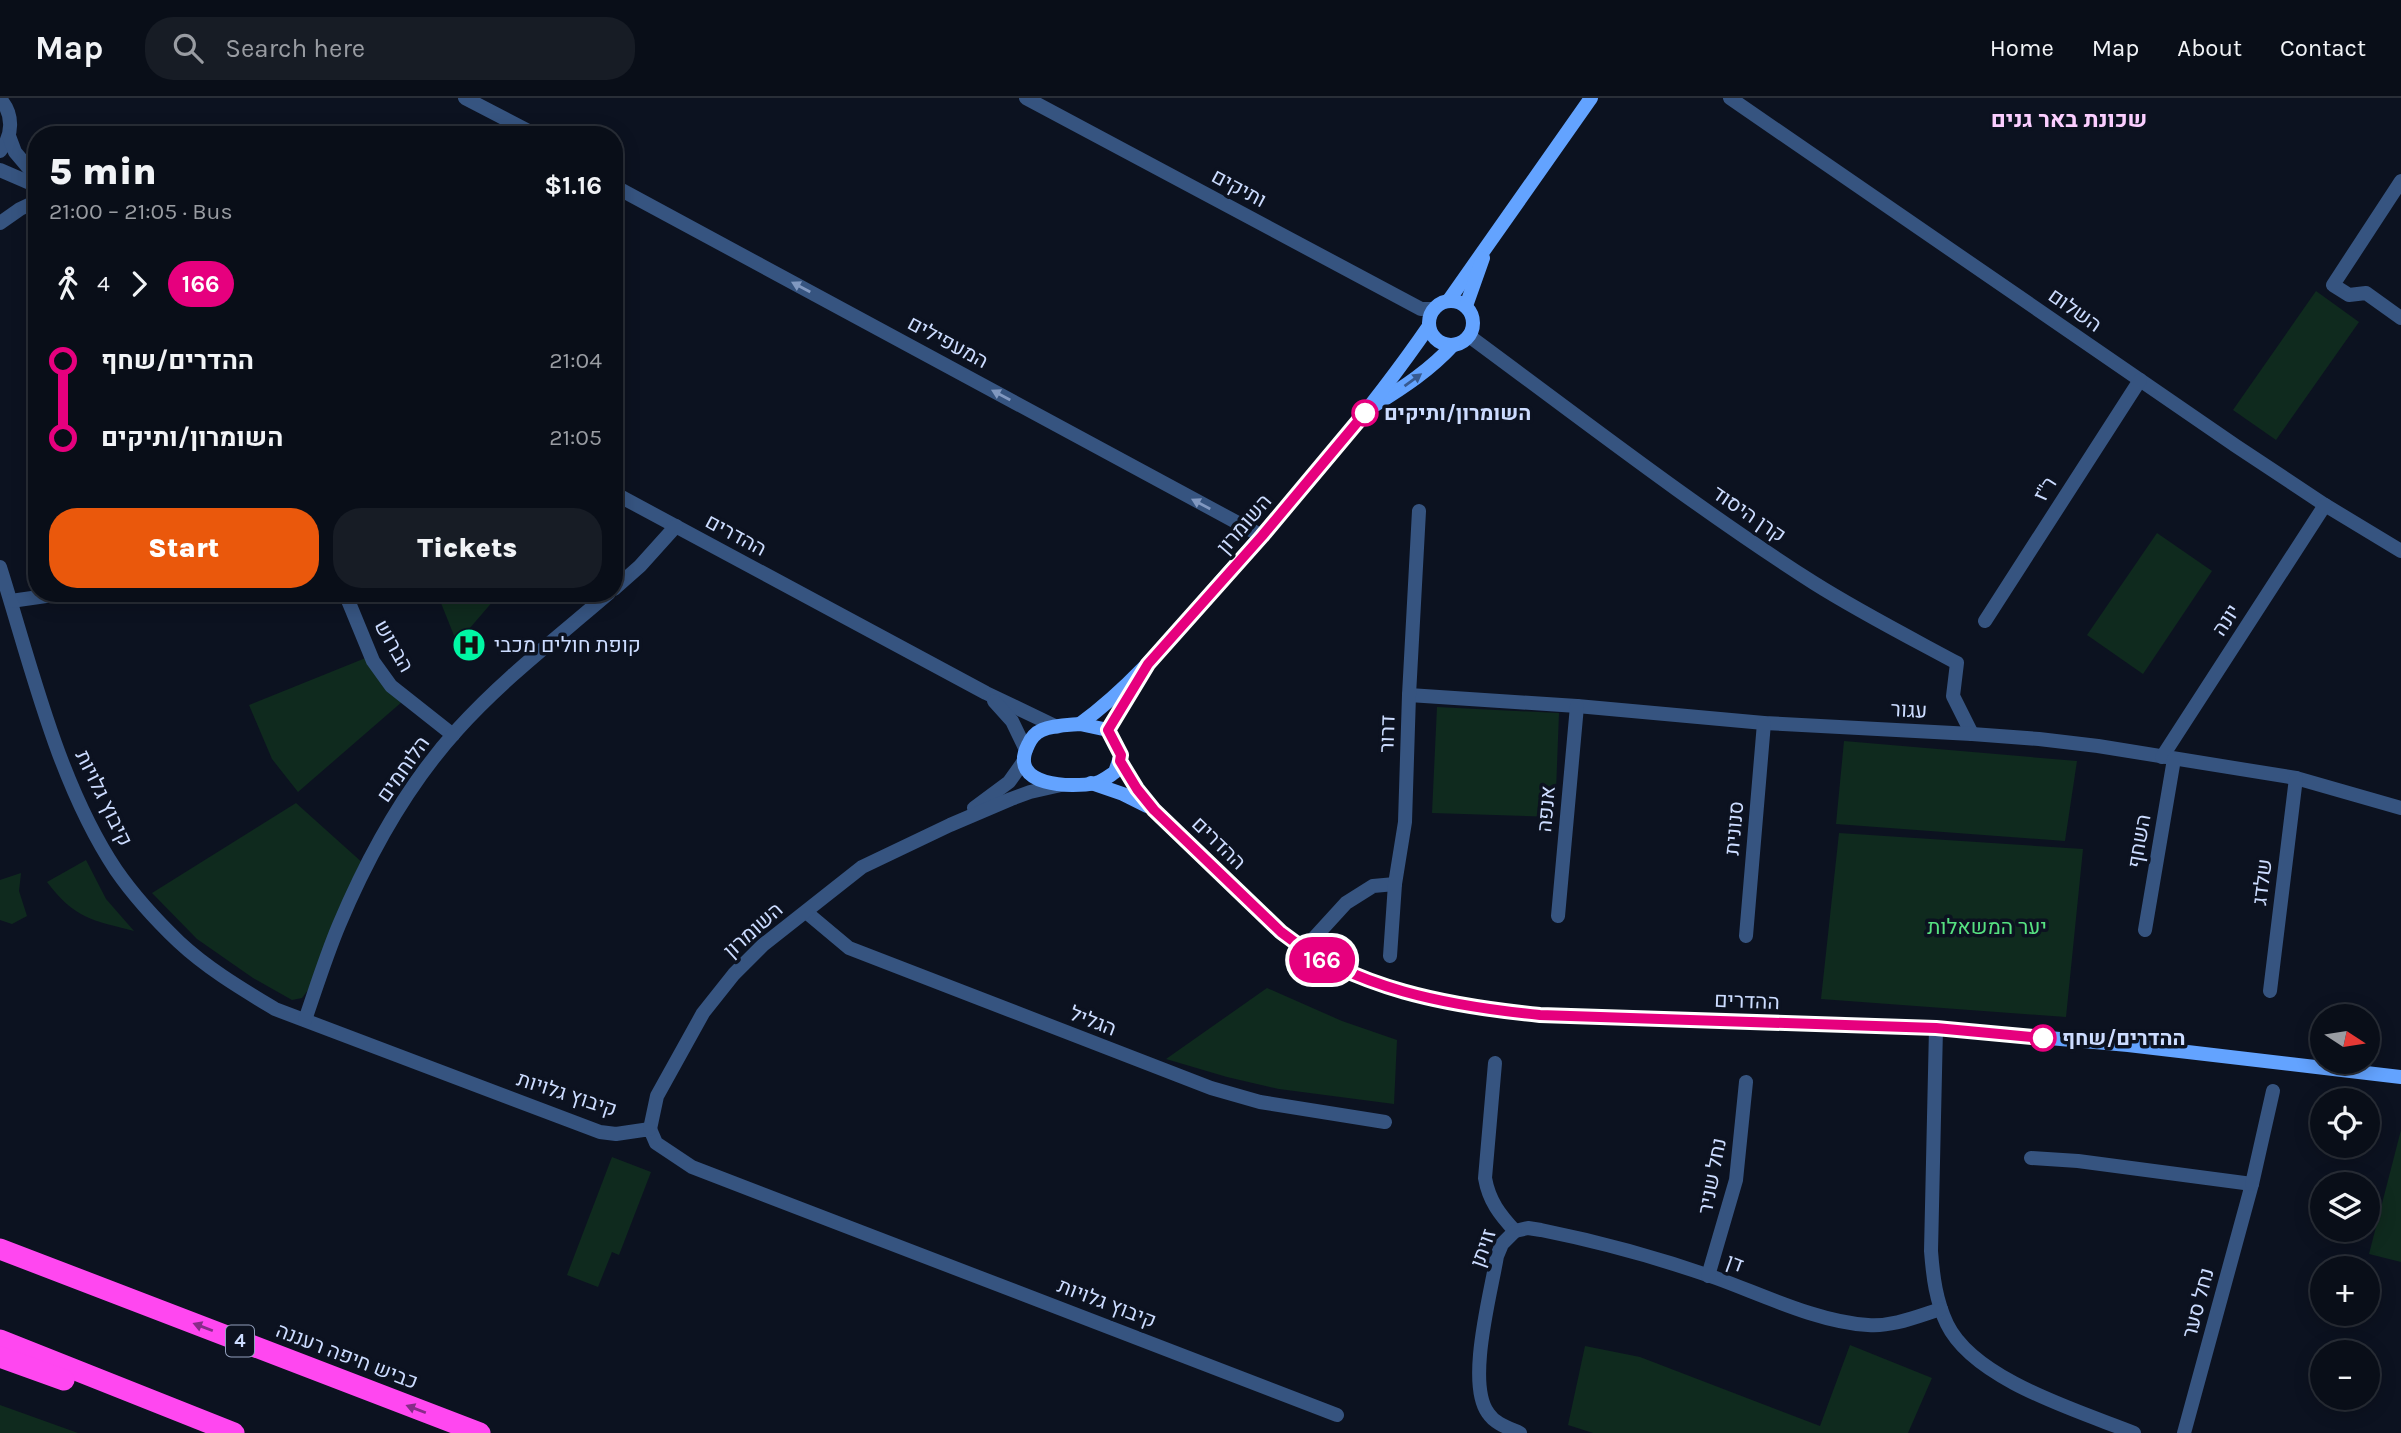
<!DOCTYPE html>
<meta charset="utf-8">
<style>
:root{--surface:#090e18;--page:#171c25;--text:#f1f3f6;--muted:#999ca2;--line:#292e37;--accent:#ea580c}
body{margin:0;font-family:Karla,Heebo,sans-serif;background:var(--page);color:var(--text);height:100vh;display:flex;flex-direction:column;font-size:26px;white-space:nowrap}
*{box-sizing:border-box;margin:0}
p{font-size:23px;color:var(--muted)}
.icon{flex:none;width:38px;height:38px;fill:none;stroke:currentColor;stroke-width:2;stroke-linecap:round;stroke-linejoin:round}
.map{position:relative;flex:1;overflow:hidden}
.sheet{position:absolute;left:28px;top:28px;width:595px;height:476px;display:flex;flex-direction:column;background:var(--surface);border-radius:28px;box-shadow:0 4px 18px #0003,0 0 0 2px var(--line)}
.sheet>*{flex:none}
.badge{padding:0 14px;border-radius:23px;font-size:24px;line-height:46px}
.needle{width:46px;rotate:102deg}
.fabs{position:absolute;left:2310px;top:906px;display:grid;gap:14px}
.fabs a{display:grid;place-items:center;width:70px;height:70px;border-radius:50%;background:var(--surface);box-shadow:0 4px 18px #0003,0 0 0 2px var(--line);font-size:35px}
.map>.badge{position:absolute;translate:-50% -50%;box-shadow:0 0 0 4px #fff}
.legs{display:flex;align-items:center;gap:10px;height:77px;padding:0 21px;font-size:23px}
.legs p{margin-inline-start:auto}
.summary{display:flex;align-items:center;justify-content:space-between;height:119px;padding:0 21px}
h1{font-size:38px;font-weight:800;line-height:52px}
.primary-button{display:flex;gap:14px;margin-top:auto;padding:14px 21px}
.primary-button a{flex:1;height:80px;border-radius:28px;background:var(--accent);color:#fff;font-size:28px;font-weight:800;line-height:80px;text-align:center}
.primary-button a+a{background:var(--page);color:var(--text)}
ul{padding:0 21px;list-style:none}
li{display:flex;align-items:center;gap:24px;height:77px;font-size:26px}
li i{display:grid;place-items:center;width:10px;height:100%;margin:0 9px;background:currentColor}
li i::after{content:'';width:18px;height:18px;margin:-9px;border:5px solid;border-radius:50%;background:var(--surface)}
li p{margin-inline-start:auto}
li:first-child i{background:linear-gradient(#0000 50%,currentColor 0)}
li:last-child i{background:linear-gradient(currentColor 50%,#0000 0)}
header{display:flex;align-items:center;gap:42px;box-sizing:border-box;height:98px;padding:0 35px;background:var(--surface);border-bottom:2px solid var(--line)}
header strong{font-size:33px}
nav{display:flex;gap:38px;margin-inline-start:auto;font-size:24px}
.search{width:490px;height:63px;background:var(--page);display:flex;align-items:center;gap:18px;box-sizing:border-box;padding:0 24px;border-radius:28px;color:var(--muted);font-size:26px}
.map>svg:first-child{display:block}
.green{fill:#0f2a1e}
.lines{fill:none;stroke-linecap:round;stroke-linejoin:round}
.street{stroke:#365480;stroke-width:14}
.secondary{stroke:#63a3ff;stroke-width:14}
.highway{stroke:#ff47f0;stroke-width:21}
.oneway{fill:#8198c0}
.oneway2{fill:#385a90}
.oneway3{fill:#862c88}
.line-1-casing{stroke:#fff;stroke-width:16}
.line-1{stroke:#e6007e;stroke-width:10}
.stop-1-dot{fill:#fff;stroke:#e6007e;stroke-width:3.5}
.labels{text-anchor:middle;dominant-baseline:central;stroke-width:7;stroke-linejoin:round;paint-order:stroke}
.shield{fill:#0c1220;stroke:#929fbc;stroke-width:2}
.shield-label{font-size:19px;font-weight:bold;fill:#ccdcff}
.street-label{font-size:21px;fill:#ccdcff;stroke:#0c1220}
.stop-label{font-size:21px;font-weight:bold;fill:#ccdcff;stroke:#0c1220;text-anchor:start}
.poi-label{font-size:21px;fill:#ccdcff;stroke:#0c1220;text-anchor:start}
.park-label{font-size:21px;fill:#56e181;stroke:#0c1220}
.neighbourhood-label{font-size:23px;font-weight:bold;fill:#fbceff;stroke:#0c1220}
</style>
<header>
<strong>Map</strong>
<div class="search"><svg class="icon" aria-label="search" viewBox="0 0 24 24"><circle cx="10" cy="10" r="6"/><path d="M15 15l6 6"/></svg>Search here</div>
<nav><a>Home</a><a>Map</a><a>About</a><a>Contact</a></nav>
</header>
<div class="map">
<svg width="2401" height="1335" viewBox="0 0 2401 1335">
<rect width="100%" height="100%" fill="#0c1220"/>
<g class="green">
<polygon points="2316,193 2359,224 2276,342 2233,312"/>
<polygon points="2157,435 2212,473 2143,576 2087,537"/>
<polygon points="437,495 500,495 457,545"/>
<polygon points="373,557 403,603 298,694 272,661 249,607"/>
<polygon points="1437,609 1559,615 1555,719 1432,715"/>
<polygon points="1844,643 2077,663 2065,743 1836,726"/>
<polygon points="296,705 365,767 308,892 302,900 292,902 253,880 197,841 152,795"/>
<polygon points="1839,735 2083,751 2066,919 1821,901"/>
<path d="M86,762L106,801L134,833C92,822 75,821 47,784Z"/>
<polygon points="21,775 19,793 27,818 12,826 0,822 0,782"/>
<polygon points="1267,890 1342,923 1397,942 1394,1006 1279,991 1227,979 1166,961"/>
<polygon points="2401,1032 2401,1164 2369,1156"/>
<polygon points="612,1059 651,1074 619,1157 612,1154 598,1189 567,1177"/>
<polygon points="1850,1247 1932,1280 1908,1335 1593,1335 1568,1327 1585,1248 1640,1259 1820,1328"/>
<polygon points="0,1307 78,1335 0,1335"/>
</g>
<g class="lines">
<g class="street">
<polyline points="465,0 536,37"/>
<polyline points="1026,0 1421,211 1434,211"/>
<polyline points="1730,0 2236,348 2325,407 2401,453"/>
<path d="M0,1C14,16 13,38 0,53"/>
<polyline points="9,38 15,54 37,80"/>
<polyline points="0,72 37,88"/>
<polyline points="2401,83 2333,187 2349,197 2366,195 2401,220"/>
<polyline points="614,88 1262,438"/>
<polyline points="0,125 20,111 37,103"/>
<path d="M1469,238C1583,322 1695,409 1814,485C1860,514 1909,539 1957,565L1953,598L1972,636"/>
<polyline points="614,395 986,595 1057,629"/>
<path d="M0,469C31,567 58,685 116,772C134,798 156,822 179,844C208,871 242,891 275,911L600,1034L616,1036L650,1031L656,1045L692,1069L1337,1317"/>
<polyline points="614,491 640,468 676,428"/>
<polyline points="345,495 373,563 391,588 453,637"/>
<polyline points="11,503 67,495"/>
<polyline points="1985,523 2140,282"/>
<polyline points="1409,597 1577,608 1764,625 1972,636 2039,641 2098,648 2296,680 2401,710"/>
<polyline points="994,603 1012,623 1026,652"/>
<polyline points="2162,659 2325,407"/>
<polyline points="974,710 1009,684 1024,663"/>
<polyline points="806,814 849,850 1211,990 1260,1004 1385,1024"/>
<polyline points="1558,818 1577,608"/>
<polyline points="2145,832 2174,661"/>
<polyline points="1746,838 1764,625"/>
<polyline points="1304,851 1346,805 1373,788 1395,786"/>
<polyline points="1390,858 1395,786 1405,724 1409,597 1419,413"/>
<polyline points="2270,893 2296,680"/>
<path d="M305,922C316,890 326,858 339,827C368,758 408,686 458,631C503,581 558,539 609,495"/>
<path d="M1936,930L1931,1153C1933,1179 1936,1203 1947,1226C1974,1282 2079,1313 2134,1335"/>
<path d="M1495,965L1485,1080C1489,1103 1500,1117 1515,1133"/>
<polyline points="650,1031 657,998 703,915 734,876 763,847 862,769 950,727 1011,701 1030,694 1061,687"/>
<polyline points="2031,1060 2078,1063 2252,1086 2184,1335"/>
<polyline points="2252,1086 2273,993"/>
<path d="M1515,1133L1528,1130L1541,1132C1601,1144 1659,1160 1716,1180C1763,1197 1818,1224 1868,1227C1893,1229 1918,1218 1941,1211"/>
<path d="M1515,1133L1502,1146L1497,1158C1491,1195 1466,1285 1488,1315C1495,1326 1509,1330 1520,1335"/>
<polyline points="1708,1178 1736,1082 1746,984"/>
</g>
<g class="secondary">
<polyline points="1449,202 1591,0"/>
<circle cx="1451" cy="225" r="22"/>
<polyline points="1466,208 1483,160"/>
<path d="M1375,307C1404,289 1430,272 1453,247"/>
<path d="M1080,626C1135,586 1178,532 1223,481C1295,400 1367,318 1429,228"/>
<path d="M1080,626L1108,632L1121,657L1115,674C1109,678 1103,683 1096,685C1072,690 1007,689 1028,647C1031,640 1035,635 1042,632C1053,627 1068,627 1080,626Z"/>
<polyline points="1108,632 1136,585"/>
<path d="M1120,663L1137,691L1154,712L1281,834C1354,891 1449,908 1540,917L1936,930L2128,947L2401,979"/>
<polyline points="1091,685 1123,696 1147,708"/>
</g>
<g class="highway">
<polyline points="0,1151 480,1335"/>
<polyline points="0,1242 234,1335"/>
<polyline points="0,1259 64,1282"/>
</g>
</g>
<defs><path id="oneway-solid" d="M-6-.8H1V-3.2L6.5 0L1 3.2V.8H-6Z" transform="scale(1.75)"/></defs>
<g class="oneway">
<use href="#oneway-solid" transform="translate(801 189) rotate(-152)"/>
<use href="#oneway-solid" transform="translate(1001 297) rotate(-152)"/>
<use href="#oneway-solid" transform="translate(1201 406) rotate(-152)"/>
</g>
<use class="oneway2" href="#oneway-solid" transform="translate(1413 282) rotate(-36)"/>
<g class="oneway3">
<use href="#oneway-solid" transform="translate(203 1229) rotate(-159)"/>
<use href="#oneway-solid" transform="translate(416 1311) rotate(-159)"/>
</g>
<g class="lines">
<defs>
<path id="line-1" d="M1365,315L1262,438L1148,566L1108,632L1121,657L1120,663L1137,691L1154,712L1281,834C1354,891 1449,908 1540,917L1936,930L2043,940"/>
</defs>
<use href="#line-1" class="line-1-casing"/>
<use href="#line-1" class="line-1"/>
</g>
<defs>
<symbol id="hospital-disc" viewBox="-11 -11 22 22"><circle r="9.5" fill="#00f7a4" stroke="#0c1220"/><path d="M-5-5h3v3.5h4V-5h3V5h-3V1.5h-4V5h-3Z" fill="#111"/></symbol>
</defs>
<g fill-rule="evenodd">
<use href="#hospital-disc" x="450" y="528" width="38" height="38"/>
</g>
<g class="stop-1-dot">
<circle cx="1365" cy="315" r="12"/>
<circle cx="2043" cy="940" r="12"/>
</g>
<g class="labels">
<rect class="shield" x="226" y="1227.5" width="28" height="31" rx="5"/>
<g class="shield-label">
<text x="240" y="1243">4</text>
</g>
<g class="street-label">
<text transform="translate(1239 90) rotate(28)">ותיקים</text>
<text transform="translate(2075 212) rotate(35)">השלום</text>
<text transform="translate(948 244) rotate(28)">המעפילים</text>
<text transform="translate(2045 391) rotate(-57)">ר"ז</text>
<text transform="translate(1749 416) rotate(34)">קרן היסוד</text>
<text transform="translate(1244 426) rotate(-49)">השומרון</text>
<text transform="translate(736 437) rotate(28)">ההדרים</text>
<text transform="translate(2226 522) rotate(-57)">יונה</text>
<text transform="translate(394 548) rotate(60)">הברוש</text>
<text transform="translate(1909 612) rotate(3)">עגור</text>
<text transform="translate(1387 636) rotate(-88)">דרור</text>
<text transform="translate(403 671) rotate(-55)">הלוחמים</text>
<text transform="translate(104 700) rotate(64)">קיבוץ גלויות</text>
<text transform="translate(1546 711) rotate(-85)">אנפה</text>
<text transform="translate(1734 730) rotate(-85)">סנונית</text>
<text transform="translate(2139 743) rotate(-80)">השחף</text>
<text transform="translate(1219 745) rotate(44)">ההדרים</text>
<text transform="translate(2262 784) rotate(-83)">שלדג</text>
<text transform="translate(753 832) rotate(-42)">השומרון</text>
<text transform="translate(1747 903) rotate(2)">ההדרים</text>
<text transform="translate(1093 923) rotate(21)">הגליל</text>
<text transform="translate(567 996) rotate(18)">קיבוץ גלויות</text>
<text transform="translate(1712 1078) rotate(-79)">נחל שניר</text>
<text transform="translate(1483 1150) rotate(-70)">זויתן</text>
<text transform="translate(1735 1165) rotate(20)">דן</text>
<text transform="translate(1107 1205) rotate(21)">קיבוץ גלויות</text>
<text transform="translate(2198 1205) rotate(-75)">נחל סער</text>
<text transform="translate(347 1258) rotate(21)">כביש חיפה רעננה</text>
</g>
<g class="stop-label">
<text x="1384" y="315">השומרון/ותיקים</text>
<text x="2062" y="940">ההדרים/שחף</text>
</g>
<g class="poi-label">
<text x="494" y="547">קופת חולים מכבי</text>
</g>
<g class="park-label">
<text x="1987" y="829">יער המשאלות</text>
</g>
<g class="neighbourhood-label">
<text x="2069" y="21">שכונת באר גנים</text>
</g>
</g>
</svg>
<div class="fabs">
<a><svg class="needle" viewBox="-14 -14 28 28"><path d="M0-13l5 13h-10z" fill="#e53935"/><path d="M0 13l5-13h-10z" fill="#999ca2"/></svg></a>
<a><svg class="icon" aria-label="locate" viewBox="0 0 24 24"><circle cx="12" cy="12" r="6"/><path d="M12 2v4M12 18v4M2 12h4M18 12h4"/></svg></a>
<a><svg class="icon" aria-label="layers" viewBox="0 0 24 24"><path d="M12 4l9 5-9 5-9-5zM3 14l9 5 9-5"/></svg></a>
<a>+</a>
<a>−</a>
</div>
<b class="badge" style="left:1322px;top:862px;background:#e6007e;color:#fff">166</b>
<section class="sheet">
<div class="summary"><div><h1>5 min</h1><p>21:00 – 21:05 · Bus</p></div><b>$1.16</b></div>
<div class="legs"><svg class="icon" aria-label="walk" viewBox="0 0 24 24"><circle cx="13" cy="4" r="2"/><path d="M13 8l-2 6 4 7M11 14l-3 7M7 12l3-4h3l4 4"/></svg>4<svg class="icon" aria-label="forward" viewBox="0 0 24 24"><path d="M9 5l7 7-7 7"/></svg><b class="badge" style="background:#e6007e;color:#fff">166</b></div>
<ul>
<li><i style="color:#e6007e"></i><b>ההדרים/שחף</b><p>21:04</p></li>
<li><i style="color:#e6007e"></i><b>השומרון/ותיקים</b><p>21:05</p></li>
</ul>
<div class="primary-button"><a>Start</a><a>Tickets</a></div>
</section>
</div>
